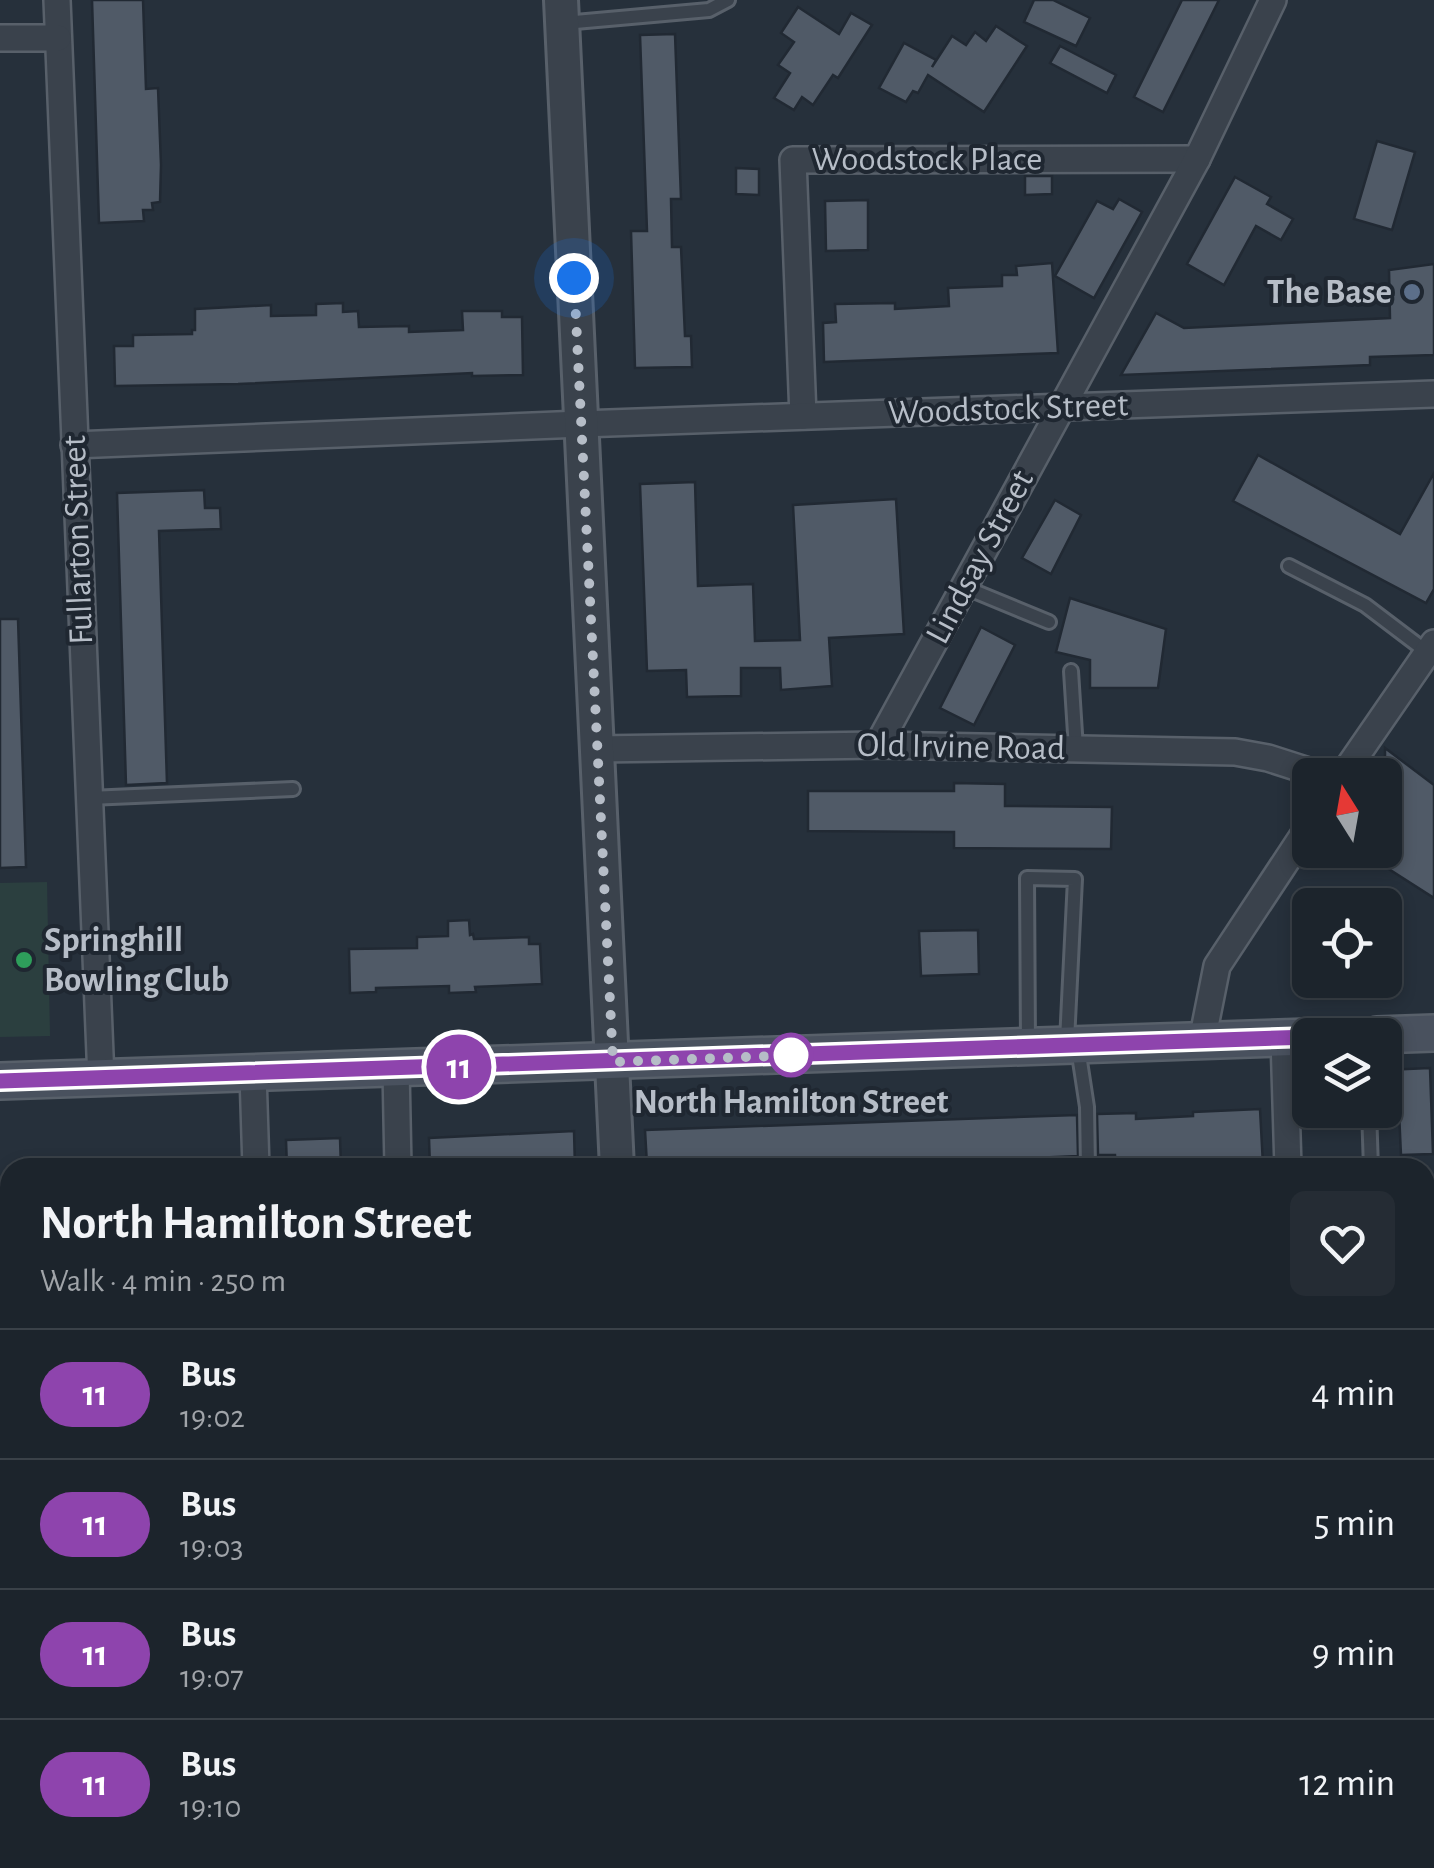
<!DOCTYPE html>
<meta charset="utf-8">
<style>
:root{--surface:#1c242c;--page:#252c34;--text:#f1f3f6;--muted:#a0a4a9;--line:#3a4148}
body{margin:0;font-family:"Alegreya Sans",sans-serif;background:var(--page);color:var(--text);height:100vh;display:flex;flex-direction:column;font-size:38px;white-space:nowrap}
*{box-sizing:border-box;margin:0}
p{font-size:32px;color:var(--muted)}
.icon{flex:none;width:55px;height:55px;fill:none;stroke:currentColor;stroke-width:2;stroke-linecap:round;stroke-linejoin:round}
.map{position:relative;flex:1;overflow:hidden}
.side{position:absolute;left:0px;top:1158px;width:1435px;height:712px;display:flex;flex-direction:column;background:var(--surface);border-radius:30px 30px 0 0;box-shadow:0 5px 15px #0003,0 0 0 2px var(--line)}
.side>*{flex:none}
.badge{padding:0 20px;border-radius:32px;font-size:35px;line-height:65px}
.needle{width:65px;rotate:349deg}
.buttons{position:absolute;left:1292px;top:758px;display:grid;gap:20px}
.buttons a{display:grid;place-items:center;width:110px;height:110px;border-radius:15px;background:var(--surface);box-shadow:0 5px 15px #0003,0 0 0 2px var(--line);font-size:50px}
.you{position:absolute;width:50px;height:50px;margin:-25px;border:8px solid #fff;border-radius:50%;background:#1a73e8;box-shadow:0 0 0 15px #1a73e833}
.map>.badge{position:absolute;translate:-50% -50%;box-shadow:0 0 0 5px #fff}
.round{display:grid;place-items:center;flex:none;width:105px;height:105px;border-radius:15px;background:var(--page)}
.summary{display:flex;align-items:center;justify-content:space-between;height:170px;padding:0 40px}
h1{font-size:48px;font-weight:700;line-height:75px}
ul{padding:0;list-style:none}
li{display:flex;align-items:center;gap:30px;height:130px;padding:0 40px;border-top:2px solid var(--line)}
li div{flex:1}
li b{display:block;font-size:38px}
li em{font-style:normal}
li .badge{min-width:110px;font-weight:700;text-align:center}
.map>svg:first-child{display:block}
.green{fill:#2b3f3f}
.building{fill:#505a67;stroke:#212933;stroke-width:2.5}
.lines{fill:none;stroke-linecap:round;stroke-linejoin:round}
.service-casing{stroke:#58606a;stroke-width:18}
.minor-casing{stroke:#58606a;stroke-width:30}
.tertiary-casing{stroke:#58606a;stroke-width:38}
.secondary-casing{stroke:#58606a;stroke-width:40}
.path{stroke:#4a5c5e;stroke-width:5;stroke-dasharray:8 8;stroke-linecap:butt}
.service{stroke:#3a424c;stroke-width:12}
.minor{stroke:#3a424c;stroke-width:25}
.tertiary{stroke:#3a424c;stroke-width:32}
.secondary{stroke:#49515e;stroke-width:35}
.line-casing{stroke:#fff;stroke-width:22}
.line{stroke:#8e44ad;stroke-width:15}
.walk{stroke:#b6bdc7;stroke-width:10;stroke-dasharray:0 18}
.service-dot{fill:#5c6f8a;stroke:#1f2731;stroke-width:4}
.leisure-dot{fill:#2e9e5b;stroke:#1f2731;stroke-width:4}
.stop-dot{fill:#fff;stroke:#8e44ad;stroke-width:5}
.labels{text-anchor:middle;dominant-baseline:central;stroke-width:8;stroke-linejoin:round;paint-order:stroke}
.street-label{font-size:35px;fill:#b6bdc7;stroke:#1f2731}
.poi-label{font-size:35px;font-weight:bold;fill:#b6bdc7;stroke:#1f2731;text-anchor:end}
.stop-label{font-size:35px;font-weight:bold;fill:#b6bdc7;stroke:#1f2731}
</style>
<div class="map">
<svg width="1434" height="1868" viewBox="0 0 1434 1868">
<rect width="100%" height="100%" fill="#26303b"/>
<g class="green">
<polygon points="47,882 50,1036 0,1037 0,883"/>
<polygon points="378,1860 622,1860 623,1868 379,1868"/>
</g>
<g class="building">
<polygon points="92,0 143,0 146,89 158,88 161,165 160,202 152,203 153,210 143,210 144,221 99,223"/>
<polygon points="1034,0 1053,0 1090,18 1076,46 1024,22"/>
<polygon points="1182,0 1219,0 1163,112 1134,97"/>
<polygon points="798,7 839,34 851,13 872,25 838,78 833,75 813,105 802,97 794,110 774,98 790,73 778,65 794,42 781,33"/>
<polygon points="996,26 1027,46 984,112 928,75 918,93 913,91 906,102 879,88 904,43 936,60 932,67 952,36 966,45 975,32 986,41"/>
<polygon points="675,34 681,199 671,199 672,247 681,247 685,336 691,336 692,367 635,368 631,231 647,231 640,35"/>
<polygon points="1060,46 1116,75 1107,93 1050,63"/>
<polygon points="1377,141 1415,152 1392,230 1354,219"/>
<polygon points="736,168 759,169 759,195 736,194"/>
<polygon points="1025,176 1052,176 1052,194 1025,195"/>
<polygon points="1235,177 1271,197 1267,204 1293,219 1281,240 1256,226 1224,285 1187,264"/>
<polygon points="1119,199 1142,212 1094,298 1055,276 1097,201 1113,209"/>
<polygon points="868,200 868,250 826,251 825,201"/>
<polygon points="1052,263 1058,353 824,362 823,323 836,322 835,304 895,303 895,309 949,306 948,288 1002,286 1002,275 1017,275 1016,266"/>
<polygon points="1434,264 1434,355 1370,357 1370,365 1121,375 1156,313 1184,328 1390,318 1389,270"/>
<polygon points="343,303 343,312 358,311 359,327 409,326 409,332 463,330 462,311 502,311 502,317 522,317 523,375 472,376 472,373 238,384 115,386 114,346 133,346 133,335 192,334 192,330 195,330 195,309 271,305 271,316 316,315 316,304"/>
<polygon points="1258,455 1400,534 1434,473 1434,589 1426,603 1233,501"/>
<polygon points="695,482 698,586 753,584 755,641 800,640 793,505 896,499 904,634 829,638 832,686 781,690 780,668 741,668 741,696 687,697 686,670 647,671 640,484"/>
<polygon points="204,490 205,508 220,508 221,529 159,531 167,783 126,785 117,493"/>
<polygon points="1055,500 1081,515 1051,574 1022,558"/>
<polygon points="1070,598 1166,629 1158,688 1090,688 1090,660 1056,652"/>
<polygon points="0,619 18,619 26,867 0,868"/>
<polygon points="981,627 1015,645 974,725 940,708"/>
<polygon points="1385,748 1434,785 1434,898 1359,850 1385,850"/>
<polygon points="954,783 1005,784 1005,806 1112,807 1111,849 954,848 954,832 808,831 808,791 954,791"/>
<polygon points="469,920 470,935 473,934 474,939 529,937 529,944 540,944 542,984 475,987 476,992 449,993 449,986 376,988 376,992 350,993 349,949 417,948 417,937 448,936 448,921"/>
<polygon points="978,930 979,974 921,976 919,931"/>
<polygon points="1430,1068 1433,1154 1401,1155 1399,1112 1385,1113 1385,1070"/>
<polygon points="1260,1109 1263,1165 1116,1168 1115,1155 1098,1155 1097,1114 1136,1113 1136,1119 1193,1116 1193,1112"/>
<polygon points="1077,1115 1078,1156 899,1164 900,1168 647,1165 645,1130"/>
<polygon points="574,1131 575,1168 430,1168 429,1138"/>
<polygon points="340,1138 341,1168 287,1168 286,1140"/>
</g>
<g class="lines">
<defs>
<g id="service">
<polyline points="564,23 709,10 728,0"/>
<polyline points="1289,566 1365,605 1427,652"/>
<polyline points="964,587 1049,622"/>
<polyline points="1071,671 1076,749"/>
<polyline points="89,798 293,789"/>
<polyline points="1028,1044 1027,878 1075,879 1067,1041"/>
<polyline points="1078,1048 1087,1107 1088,1168"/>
<polyline points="1369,1110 1371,1168"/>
<polyline points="0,1406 10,1412"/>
</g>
<g id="minor">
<polyline points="57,0 101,1079"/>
<polyline points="0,38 58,38"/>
<polyline points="803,416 793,160 1197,159"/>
<polyline points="74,445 581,424 1434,394"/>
<polyline points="878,745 1197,159 1273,0"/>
<polyline points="597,749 878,745 1235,752 1268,758 1321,775"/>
<polyline points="1343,775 1434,643"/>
<polyline points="1284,1038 1288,1168"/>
<polyline points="1202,1041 1217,966 1310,825"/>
<polyline points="396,1069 398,1168"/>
<polyline points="253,1074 256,1168"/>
<polyline points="10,1443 6,1458 10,1468"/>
<polyline points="1425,1580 1434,1580"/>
<polyline points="0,1620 10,1611"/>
<polyline points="0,1699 10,1701"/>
<polyline points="934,1860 935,1868"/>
<polyline points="1312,1860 1313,1868"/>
</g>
<g id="tertiary">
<polyline points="561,0 617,1168"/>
<polyline points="646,1860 646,1868"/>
</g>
<g id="secondary">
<polyline points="1377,1035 1434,1033"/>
<polyline points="0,1081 1310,1037"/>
</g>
</defs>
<use href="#service" class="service-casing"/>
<use href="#minor" class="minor-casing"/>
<use href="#tertiary" class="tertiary-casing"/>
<use href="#secondary" class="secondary-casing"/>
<polyline class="path" points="305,1860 309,1868"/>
<use href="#service" class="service"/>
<use href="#minor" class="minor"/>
<use href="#tertiary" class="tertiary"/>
<use href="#secondary" class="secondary"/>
</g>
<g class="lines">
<defs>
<polyline id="line" points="0,1081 1310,1037"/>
</defs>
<use href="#line" class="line-casing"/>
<use href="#line" class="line"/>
<polyline class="walk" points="574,278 613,1062 802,1055 791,1055"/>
</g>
<circle class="service-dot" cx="1412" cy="292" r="10"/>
<circle class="leisure-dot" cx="24" cy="960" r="10"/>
<circle class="stop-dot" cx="791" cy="1055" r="20"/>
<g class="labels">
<g class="street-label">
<text x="927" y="159">Woodstock Place</text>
<text transform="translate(1008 409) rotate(-2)">Woodstock Street</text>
<text transform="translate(78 540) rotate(-92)">Fullarton Street</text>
<text transform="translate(980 557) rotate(-62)">Lindsay Street</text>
<text transform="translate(961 747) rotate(1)">Old Irvine Road</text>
</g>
<g class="poi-label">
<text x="1392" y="292">The Base</text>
<text x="44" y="940" text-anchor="start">Springhill<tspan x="44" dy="40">Bowling Club</tspan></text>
</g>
<g class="stop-label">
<text x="791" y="1102">North Hamilton Street</text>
</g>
</g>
</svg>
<div class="buttons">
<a><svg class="needle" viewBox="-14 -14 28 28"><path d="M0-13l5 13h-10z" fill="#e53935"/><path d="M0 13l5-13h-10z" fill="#a0a4a9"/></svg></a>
<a><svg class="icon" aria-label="locate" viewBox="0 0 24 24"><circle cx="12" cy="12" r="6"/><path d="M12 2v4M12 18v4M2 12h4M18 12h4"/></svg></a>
<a><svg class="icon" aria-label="layers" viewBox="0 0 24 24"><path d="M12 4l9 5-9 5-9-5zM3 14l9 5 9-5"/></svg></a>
</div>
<div class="you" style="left:574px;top:278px"></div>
<b class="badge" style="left:459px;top:1067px;background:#8e44ad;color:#fff">11</b>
<section class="side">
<div class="summary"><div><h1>North Hamilton Street</h1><p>Walk · 4 min · 250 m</p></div><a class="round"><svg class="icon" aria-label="heart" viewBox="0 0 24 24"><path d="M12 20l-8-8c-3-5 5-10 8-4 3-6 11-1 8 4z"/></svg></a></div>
<ul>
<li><span class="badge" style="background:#8e44ad;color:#fff">11</span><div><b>Bus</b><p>19:02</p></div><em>4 min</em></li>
<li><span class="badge" style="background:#8e44ad;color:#fff">11</span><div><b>Bus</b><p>19:03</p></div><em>5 min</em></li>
<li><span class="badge" style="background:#8e44ad;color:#fff">11</span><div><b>Bus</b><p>19:07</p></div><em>9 min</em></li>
<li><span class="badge" style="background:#8e44ad;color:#fff">11</span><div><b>Bus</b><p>19:10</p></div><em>12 min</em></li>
</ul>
</section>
</div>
